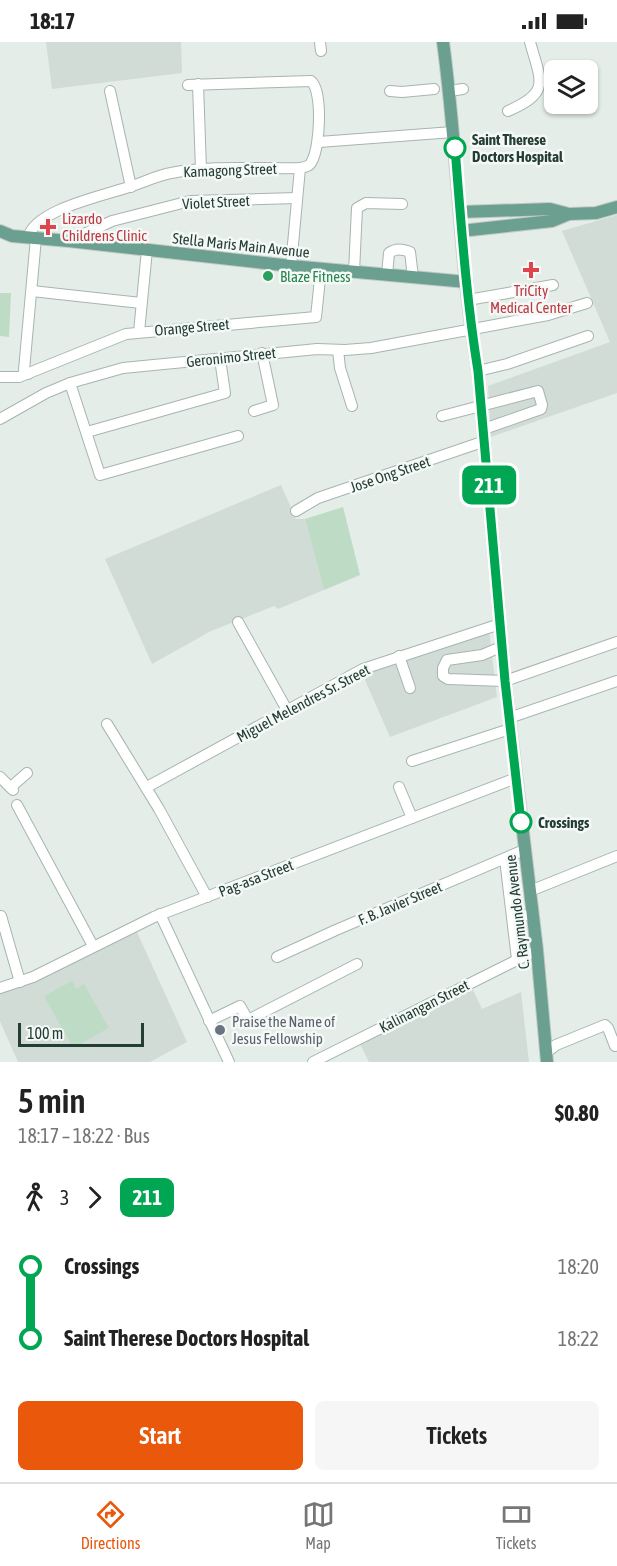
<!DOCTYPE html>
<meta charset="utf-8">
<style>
:root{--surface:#fff;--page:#f6f6f6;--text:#222;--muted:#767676;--line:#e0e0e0;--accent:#ea580c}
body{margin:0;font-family:"Asap Condensed",sans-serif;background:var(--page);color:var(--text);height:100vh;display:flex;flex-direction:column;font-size:22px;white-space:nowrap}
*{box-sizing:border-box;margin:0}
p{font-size:20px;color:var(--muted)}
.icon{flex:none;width:33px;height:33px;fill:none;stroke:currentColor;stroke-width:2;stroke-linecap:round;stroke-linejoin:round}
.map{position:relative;height:1020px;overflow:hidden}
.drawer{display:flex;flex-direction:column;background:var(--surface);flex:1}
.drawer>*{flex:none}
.badge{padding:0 12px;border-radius:9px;font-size:21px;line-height:39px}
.controls{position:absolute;left:544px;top:18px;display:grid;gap:12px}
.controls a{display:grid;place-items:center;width:54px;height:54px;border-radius:9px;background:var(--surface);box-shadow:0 2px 4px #0004;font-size:30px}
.scale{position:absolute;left:18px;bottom:15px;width:126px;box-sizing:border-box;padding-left:6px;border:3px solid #243d35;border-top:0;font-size:16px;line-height:21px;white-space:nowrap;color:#243d35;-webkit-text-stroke:4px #f4f9f7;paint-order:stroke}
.map>.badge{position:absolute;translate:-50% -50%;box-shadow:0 0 0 3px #fff}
.legs{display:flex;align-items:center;gap:9px;height:66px;padding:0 18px;font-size:20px}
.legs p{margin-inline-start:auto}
.summary{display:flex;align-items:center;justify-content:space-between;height:102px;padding:0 18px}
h1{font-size:33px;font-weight:600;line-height:45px}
.button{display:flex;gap:12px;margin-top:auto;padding:12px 18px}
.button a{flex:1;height:69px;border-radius:9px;background:var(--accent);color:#fff;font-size:24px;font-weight:600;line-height:69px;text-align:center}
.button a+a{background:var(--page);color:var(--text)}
ul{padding:0 18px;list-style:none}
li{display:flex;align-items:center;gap:21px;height:72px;font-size:22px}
li i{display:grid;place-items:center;width:9px;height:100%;margin:0 8px;background:currentColor}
li i::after{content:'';width:15px;height:15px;margin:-8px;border:4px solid;border-radius:50%;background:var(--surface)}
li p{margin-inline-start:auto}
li:first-child i{background:linear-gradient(#0000 50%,currentColor 0)}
li:last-child i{background:linear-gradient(currentColor 50%,#0000 0)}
.status{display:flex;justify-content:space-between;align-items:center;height:42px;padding:0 30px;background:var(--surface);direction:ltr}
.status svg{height:16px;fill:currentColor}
.tabs{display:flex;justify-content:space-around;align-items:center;height:84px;border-top:2px solid var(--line);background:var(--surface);font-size:16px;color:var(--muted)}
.tabs a{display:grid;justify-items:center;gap:3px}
.tabs .on{color:var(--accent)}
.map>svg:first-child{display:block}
.built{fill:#d2dcd7}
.green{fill:#bedcc5}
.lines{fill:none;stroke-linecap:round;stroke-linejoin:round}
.minor-casing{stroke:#a7b5af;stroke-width:12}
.major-casing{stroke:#c2c9c6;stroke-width:14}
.minor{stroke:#fff;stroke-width:10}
.major{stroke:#6b9f90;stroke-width:12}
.line-1-casing{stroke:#fff;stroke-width:14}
.line-1{stroke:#00a651;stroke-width:9}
.stop-1-dot{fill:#fff;stroke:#00a651;stroke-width:3}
.health-dot{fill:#e0444e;stroke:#f4f9f7;stroke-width:2}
.leisure-dot{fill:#2e9e5b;stroke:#f4f9f7;stroke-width:2}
.worship-dot{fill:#6b7280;stroke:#f4f9f7;stroke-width:2}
.labels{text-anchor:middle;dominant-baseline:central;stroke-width:5;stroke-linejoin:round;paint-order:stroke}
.stop-label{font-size:15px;font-weight:bold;fill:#243d35;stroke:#f4f9f7;text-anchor:start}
.street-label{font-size:15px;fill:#243d35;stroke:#f4f9f7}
.health-label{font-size:15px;fill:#be3a42;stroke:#f4f9f7;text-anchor:start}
.leisure-label{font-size:15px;fill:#27864d;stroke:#f4f9f7;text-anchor:start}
.worship-label{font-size:15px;fill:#5b616d;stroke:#f4f9f7;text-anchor:start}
</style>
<div class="status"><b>18:17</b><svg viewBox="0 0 49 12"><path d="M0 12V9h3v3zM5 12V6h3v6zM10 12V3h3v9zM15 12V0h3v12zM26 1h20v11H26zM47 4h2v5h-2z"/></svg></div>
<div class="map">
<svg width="617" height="1020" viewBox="0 0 617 1020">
<rect width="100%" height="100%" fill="#e4ede8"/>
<g class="built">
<polygon points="46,0 181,0 182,31 52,47"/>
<polygon points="617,173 617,351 491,395 488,344 610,300 562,189"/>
<polygon points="281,443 296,477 305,477 324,548 278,567 274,564 211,589 152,622 105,517"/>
<polygon points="489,588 497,655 390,695 362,631"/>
<polygon points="136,888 187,1000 150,1020 18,1020 0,979 0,952"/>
<polygon points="472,946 482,967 521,950 529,1020 369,1020 359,1000"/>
</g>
<g class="green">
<polygon points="0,251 11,251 9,295 0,294"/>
<polygon points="343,465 360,533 324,548 305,477"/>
<polygon points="72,939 76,947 84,942 109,986 73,1006 44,954"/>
</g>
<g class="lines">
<defs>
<g id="minor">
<polyline points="320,0 321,9"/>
<polyline points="198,42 201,128"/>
<polyline points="110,49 131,145"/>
<polyline points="390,49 402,50 434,47"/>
<polyline points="449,49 463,47"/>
<path d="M508,69C551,50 541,40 530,0"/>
<polyline points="319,100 453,90"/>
<path d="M28,196C34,167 107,153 132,144C145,140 158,133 171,131C211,123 259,127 300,126C306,125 310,124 312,119C320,105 323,49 311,39L188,43"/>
<polyline points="69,199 112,179 190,159 297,156"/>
<polyline points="291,224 300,126"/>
<polyline points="354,230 357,166 366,161 402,162"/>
<path d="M387,233L389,211C396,206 402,207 410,210L413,235"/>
<polyline points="32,249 141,261"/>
<polyline points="468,258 553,243"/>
<polyline points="139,290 147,208"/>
<polyline points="338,308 340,326 352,364"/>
<polyline points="478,329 507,322 588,294"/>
<polyline points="28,332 24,328 36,196"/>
<polyline points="0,335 19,335 126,292 316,275 321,227"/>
<polyline points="70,341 100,433 238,394"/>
<polyline points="254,369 273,363 262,311"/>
<polyline points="442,374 538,349 542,363 541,367 484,387"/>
<polyline points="0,377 46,351 70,341 123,326 317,307 345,308 371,306 548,273 587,261"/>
<polyline points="87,390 225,351 220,317"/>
<polyline points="296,469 318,456 485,399"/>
<polyline points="238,580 287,668"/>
<polyline points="503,604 482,613 447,618 443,626 443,634 448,637 505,639 617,600"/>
<polyline points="399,614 410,646"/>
<polyline points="509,676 617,639"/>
<polyline points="107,682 159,767 207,855"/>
<polyline points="412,719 510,687"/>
<polyline points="0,735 13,748"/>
<polyline points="11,745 27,731"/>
<polyline points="147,745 363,627 500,582"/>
<polyline points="399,745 412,776"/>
<polyline points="17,763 93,904"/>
<polyline points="505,817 517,917"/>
<polyline points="530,849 617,814"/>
<polyline points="160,872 229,1020"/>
<polyline points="1,874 20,940"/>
<polyline points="512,874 533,873"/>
<polyline points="277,915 336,888 524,808"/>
<polyline points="0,946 33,935 154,875 516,736"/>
<polyline points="209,979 240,964 248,978 357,922"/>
<polyline points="546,1011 556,1003 605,983 608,986 615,1004"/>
<polyline points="313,1020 537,908"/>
</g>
<g id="major">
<path d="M443,0C458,109 459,221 478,329L505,639L537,908L547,1020"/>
<polyline points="460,170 550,167 569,172"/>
<polyline points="0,189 12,194 69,199 291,224 467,240"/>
<polyline points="461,189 552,179 569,172 596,171 617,165"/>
</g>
</defs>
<use href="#minor" class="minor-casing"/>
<use href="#major" class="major-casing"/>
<use href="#minor" class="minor"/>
<use href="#major" class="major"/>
</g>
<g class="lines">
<defs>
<path id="line-1" d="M455,106C461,180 466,255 478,329L505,639L521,780"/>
</defs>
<use href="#line-1" class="line-1-casing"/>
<use href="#line-1" class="line-1"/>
</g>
<g class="stop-1-dot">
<circle cx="455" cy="106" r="10"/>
<circle cx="521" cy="780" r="10"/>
</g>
<g class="health-dot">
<path d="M45 176h6v6h6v6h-6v6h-6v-6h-6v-6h6z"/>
<path d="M528 219h6v6h6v6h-6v6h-6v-6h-6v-6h6z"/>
</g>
<circle class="leisure-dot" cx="268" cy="234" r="6"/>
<circle class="worship-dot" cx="220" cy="988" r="6"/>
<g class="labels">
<g class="stop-label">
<text x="472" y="97">Saint Therese<tspan x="472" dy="17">Doctors Hospital</tspan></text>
<text x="538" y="780">Crossings</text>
</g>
<g class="street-label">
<text transform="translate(230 128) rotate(-2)">Kamagong Street</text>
<text transform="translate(216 160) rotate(-3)">Violet Street</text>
<text transform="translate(241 203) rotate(6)">Stella Maris Main Avenue</text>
<text transform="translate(192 285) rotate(-5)">Orange Street</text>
<text transform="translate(231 315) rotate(-6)">Geronimo Street</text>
<text transform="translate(390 432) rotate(-19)">Jose Ong Street</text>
<text transform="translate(303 661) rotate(-28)">Miguel Melendres Sr. Street</text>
<text transform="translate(256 836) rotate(-21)">Pag-asa Street</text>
<text transform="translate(400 861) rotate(-23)">F. B. Javier Street</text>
<text transform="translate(517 870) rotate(-97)">C. Raymundo Avenue</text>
<text transform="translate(424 964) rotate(-27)">Kalinangan Street</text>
</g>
<g class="health-label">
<text x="62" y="176">Lizardo<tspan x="62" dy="17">Childrens Clinic</tspan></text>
<text x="531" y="248" text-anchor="middle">TriCity<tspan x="531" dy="17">Medical Center</tspan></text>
</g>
<g class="leisure-label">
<text x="280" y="234">Blaze Fitness</text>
</g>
<g class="worship-label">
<text x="232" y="979">Praise the Name of<tspan x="232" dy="17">Jesus Fellowship</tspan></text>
</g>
</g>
</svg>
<div class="controls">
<a><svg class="icon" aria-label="layers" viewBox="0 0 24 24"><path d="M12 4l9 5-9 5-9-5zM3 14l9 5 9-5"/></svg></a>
</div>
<div class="scale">100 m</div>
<b class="badge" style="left:489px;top:443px;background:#00a651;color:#fff">211</b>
</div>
<section class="drawer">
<div class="summary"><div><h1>5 min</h1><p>18:17 – 18:22 · Bus</p></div><b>$0.80</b></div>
<div class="legs"><svg class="icon" aria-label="walk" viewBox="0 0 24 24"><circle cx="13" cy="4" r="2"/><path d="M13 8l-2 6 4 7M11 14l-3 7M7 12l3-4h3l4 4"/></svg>3<svg class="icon" aria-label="forward" viewBox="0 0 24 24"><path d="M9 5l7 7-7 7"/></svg><b class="badge" style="background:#00a651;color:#fff">211</b></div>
<ul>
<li><i style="color:#00a651"></i><b>Crossings</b><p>18:20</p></li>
<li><i style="color:#00a651"></i><b>Saint Therese Doctors Hospital</b><p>18:22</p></li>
</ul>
<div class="button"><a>Start</a><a>Tickets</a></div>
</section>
<nav class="tabs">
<a class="on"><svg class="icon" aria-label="directions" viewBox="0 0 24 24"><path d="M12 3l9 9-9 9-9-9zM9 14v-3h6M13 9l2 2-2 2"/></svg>Directions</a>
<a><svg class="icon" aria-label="map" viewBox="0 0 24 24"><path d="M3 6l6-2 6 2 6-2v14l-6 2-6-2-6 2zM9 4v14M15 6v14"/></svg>Map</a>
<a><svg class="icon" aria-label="tickets" viewBox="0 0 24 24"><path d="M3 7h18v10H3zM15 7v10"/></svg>Tickets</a>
</nav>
